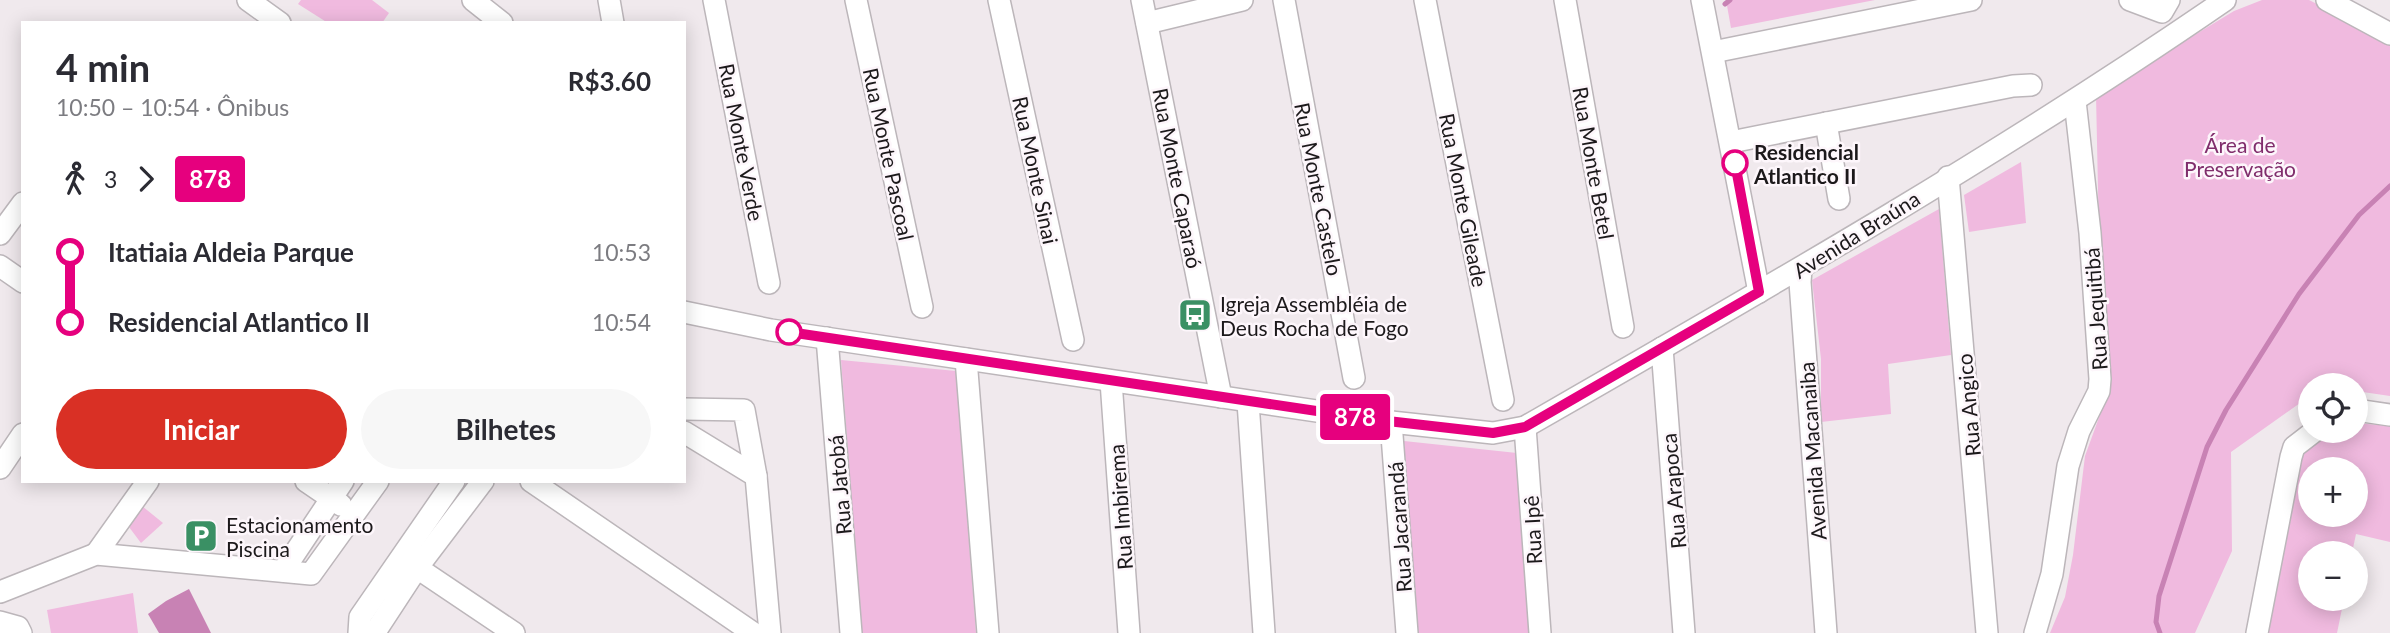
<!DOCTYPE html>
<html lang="pt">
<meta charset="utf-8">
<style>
:root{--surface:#fff;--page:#f7f7f7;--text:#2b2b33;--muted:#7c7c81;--accent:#d93025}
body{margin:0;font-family:Lato,sans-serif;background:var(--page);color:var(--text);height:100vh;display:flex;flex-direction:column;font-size:26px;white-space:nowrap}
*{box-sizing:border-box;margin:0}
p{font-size:23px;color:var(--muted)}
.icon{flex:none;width:38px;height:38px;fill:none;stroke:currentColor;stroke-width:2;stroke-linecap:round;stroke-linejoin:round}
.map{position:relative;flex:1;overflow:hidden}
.side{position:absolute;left:21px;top:21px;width:665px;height:462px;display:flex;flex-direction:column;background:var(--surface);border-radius:0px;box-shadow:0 4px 18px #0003}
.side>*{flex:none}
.badge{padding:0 14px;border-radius:5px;font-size:24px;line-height:46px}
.fabs{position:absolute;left:2298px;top:373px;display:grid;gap:14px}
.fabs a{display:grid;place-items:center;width:70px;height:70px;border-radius:50%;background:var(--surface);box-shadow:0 4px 18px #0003;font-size:35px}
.map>.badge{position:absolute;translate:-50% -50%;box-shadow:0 0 0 4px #fff}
.legs{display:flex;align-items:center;gap:10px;height:77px;padding:0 35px;font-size:23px}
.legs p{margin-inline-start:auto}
.overview{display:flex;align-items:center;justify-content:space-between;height:119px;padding:0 35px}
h1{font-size:38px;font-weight:700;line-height:52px}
.primary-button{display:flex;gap:14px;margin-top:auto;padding:14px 35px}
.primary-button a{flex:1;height:80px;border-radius:42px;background:var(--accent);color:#fff;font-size:28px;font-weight:700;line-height:80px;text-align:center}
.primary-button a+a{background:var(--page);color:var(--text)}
ul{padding:0 35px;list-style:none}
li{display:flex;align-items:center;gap:24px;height:70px;font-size:26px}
li i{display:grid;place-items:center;width:10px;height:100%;margin:0 9px;background:currentColor}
li i::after{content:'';width:18px;height:18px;margin:-9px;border:5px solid;border-radius:50%;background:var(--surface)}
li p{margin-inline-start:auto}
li:first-child i{background:linear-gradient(#0000 50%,currentColor 0)}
li:last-child i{background:linear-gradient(currentColor 50%,#0000 0)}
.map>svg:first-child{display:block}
.green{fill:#f0badf;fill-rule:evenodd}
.water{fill:#c882b4}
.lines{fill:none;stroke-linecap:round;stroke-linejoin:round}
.stream{stroke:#c882b4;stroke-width:5}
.minor-casing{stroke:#bcb6ba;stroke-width:24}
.minor{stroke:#fff;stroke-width:21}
.line-1-casing{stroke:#fff;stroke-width:16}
.line-1{stroke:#e6007e;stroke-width:10}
.stop-1-dot{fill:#fff;stroke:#e6007e;stroke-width:3.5}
.labels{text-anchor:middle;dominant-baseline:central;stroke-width:5;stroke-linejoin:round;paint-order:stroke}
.street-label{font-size:21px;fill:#1c191b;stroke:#fdf6fb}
.park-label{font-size:21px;fill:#802d6c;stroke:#fdf6fb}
.stop-label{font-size:21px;font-weight:bold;fill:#1c191b;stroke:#fdf6fb;text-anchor:start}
.poi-label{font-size:21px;fill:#1c191b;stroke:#fdf6fb;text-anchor:start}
</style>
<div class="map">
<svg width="2390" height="633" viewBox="0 0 2390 633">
<rect width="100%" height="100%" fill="#f0e9ed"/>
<g class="green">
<polygon points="301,0 372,0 389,13 382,23 328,23 298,4"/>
<polygon points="1726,0 1875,0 1731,28"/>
<polygon points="2262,0 2309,0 2390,41 2390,396 2356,391 2356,385 2310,385 2310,396 2231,452 2232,551 2195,633 2050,633 2065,597 2073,555 2085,456 2109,390 2099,236 2096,95 2234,11"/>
<polygon points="2021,162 2026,223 1969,232 1964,195"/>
<polygon points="1939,209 1951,355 1888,364 1891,414 1821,422 1821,359 1812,280"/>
<polygon points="841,360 956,371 976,633 862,633"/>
<path d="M2356,423L2390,426V542L2356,534L2352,553H2310V598L2344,599L2337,633H2263L2295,463L2326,431L2356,430ZM2310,469H2356V514H2310Z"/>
<polygon points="1404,441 1517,453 1532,633 1418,633"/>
<polygon points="142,506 163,523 141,543 129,527"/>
<polygon points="133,593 138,633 51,633 47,610"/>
</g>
<polygon class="water" points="189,589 211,633 159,633 148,614 166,601"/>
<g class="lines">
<g class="stream">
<polyline points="1725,4 1730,0"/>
<polyline points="2160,633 2156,622 2159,596 2207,447 2226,410 2299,294 2359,215 2390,186"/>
</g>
<defs>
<g id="minor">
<polyline points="248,0 280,23"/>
<polyline points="473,0 502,23"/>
<polyline points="609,0 613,23"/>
<polyline points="714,0 769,283"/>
<polyline points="856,0 922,307"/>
<polyline points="999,0 1073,340"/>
<polyline points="1142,0 1221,397"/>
<polyline points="1284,0 1354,378"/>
<polyline points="1425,0 1503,400"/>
<polyline points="1565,0 1623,327"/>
<polyline points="1702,0 1759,292"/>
<polyline points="2130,0 2162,12 2169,0"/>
<polyline points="2327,0 2390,34"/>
<polyline points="1147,23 1242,0"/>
<polyline points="1713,52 1971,0"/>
<polyline points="1826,123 1839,199"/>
<polyline points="1731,142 2013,86 2031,85"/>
<polyline points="1948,177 1987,633"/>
<polyline points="0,234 23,203"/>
<polyline points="0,266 23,282"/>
<polyline points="1801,269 1800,282 1826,633"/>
<path d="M684,312L771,330L1391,422L1493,433L1525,427C1762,291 2000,155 2225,0"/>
<polyline points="827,338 851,633"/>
<polyline points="1662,348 1684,633"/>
<polyline points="966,359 988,633"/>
<polyline points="1111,381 1129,633"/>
<polyline points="1248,402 1264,633"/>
<polyline points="684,409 744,410 756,476"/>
<polyline points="2356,410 2390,415"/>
<polyline points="1391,422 1407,633"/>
<polyline points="1525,427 1540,633"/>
<polyline points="684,432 756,476 770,633"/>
<polyline points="0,468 23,434"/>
<polyline points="306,481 341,505"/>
<polyline points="531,481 753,633"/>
<polyline points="96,554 148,481"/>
<polyline points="407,561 514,633"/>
<polyline points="283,571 343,481"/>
<polyline points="0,592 96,554 311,574 378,481"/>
<polyline points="0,622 18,627 21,633"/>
<polyline points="359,633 360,617 454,481"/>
<polyline points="371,633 377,629 417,568 483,481"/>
<polyline points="2035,633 2052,574 2068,466 2079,431 2099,391 2100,379 2090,233 2075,101"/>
<polyline points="2257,633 2291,457 2294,447 2316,430"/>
</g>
</defs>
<use href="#minor" class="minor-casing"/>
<use href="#minor" class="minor"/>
</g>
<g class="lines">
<defs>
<polyline id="line-1" points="789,332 1370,419 1493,433 1525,427 1759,292 1735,163"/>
</defs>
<use href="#line-1" class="line-1-casing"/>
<use href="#line-1" class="line-1"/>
</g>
<defs>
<symbol id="bus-square" viewBox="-11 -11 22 22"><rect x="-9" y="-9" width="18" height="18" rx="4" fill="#3a9064" stroke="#fdf6fb"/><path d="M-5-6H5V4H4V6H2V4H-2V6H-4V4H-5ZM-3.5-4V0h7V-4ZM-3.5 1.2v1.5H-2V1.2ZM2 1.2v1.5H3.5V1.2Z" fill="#fff"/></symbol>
<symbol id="parking-square" viewBox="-11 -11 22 22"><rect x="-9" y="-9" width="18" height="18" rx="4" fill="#3a9064" stroke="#fdf6fb"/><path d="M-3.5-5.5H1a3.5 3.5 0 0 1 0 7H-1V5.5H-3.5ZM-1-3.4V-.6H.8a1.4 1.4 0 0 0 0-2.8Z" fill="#fff"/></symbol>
</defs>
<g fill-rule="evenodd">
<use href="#bus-square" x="1176" y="296" width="38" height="38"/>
<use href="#parking-square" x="182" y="517" width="38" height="38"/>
</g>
<g class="stop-1-dot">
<circle cx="1735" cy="163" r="12"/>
<circle cx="789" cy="332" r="12"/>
</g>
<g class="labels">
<g class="street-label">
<text transform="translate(742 142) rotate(79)">Rua Monte Verde</text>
<text transform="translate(889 154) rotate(78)">Rua Monte Pascoal</text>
<text transform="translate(1594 163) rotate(80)">Rua Monte Betel</text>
<text transform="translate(1036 170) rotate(78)">Rua Monte Sinai</text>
<text transform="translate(1178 178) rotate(79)">Rua Monte Caparaó</text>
<text transform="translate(1319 189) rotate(79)">Rua Monte Castelo</text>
<text transform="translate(1464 200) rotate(79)">Rua Monte Gileade</text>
<text transform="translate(1856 234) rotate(-32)">Avenida Braúna</text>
<text transform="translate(2095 309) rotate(-94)">Rua Jequitibá</text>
<text transform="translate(1968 405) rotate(-95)">Rua Angico</text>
<text transform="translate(1812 451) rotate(-94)">Avenida Macanaiba</text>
<text transform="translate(839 485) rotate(-95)">Rua Jatobá</text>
<text transform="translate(1673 491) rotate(-95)">Rua Arapoca</text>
<text transform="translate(1120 507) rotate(-94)">Rua Imbirema</text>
<text transform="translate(1399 527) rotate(-94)">Rua Jacarandá</text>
<text transform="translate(1532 530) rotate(-93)">Rua Ipê</text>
</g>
<g class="park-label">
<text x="2240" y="144">Área de<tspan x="2240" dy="24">Preservação</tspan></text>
</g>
<g class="stop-label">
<text x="1754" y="151">Residencial<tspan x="1754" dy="24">Atlantico II</tspan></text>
</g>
<g class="poi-label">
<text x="1220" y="303">Igreja Assembléia de<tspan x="1220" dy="24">Deus Rocha de Fogo</tspan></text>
<text x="226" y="524">Estacionamento<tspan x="226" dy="24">Piscina</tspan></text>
</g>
</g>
</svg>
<div class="fabs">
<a><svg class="icon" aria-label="locate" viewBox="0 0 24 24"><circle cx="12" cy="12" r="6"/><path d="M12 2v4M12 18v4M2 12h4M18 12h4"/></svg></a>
<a>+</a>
<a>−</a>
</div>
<b class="badge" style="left:1355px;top:417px;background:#e6007e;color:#fff">878</b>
<section class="side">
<div class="overview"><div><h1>4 min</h1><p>10:50 – 10:54 · Ônibus</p></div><b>R$3.60</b></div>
<div class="legs"><svg class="icon" aria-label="walk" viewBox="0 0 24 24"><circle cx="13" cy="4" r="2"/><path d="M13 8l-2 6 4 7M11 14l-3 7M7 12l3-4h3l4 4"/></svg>3<svg class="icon" aria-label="forward" viewBox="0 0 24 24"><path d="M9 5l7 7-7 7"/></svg><b class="badge" style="background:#e6007e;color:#fff">878</b></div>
<ul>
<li><i style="color:#e6007e"></i><b>Itatiaia Aldeia Parque</b><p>10:53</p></li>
<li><i style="color:#e6007e"></i><b>Residencial Atlantico II</b><p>10:54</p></li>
</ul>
<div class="primary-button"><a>Iniciar</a><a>Bilhetes</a></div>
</section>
</div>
